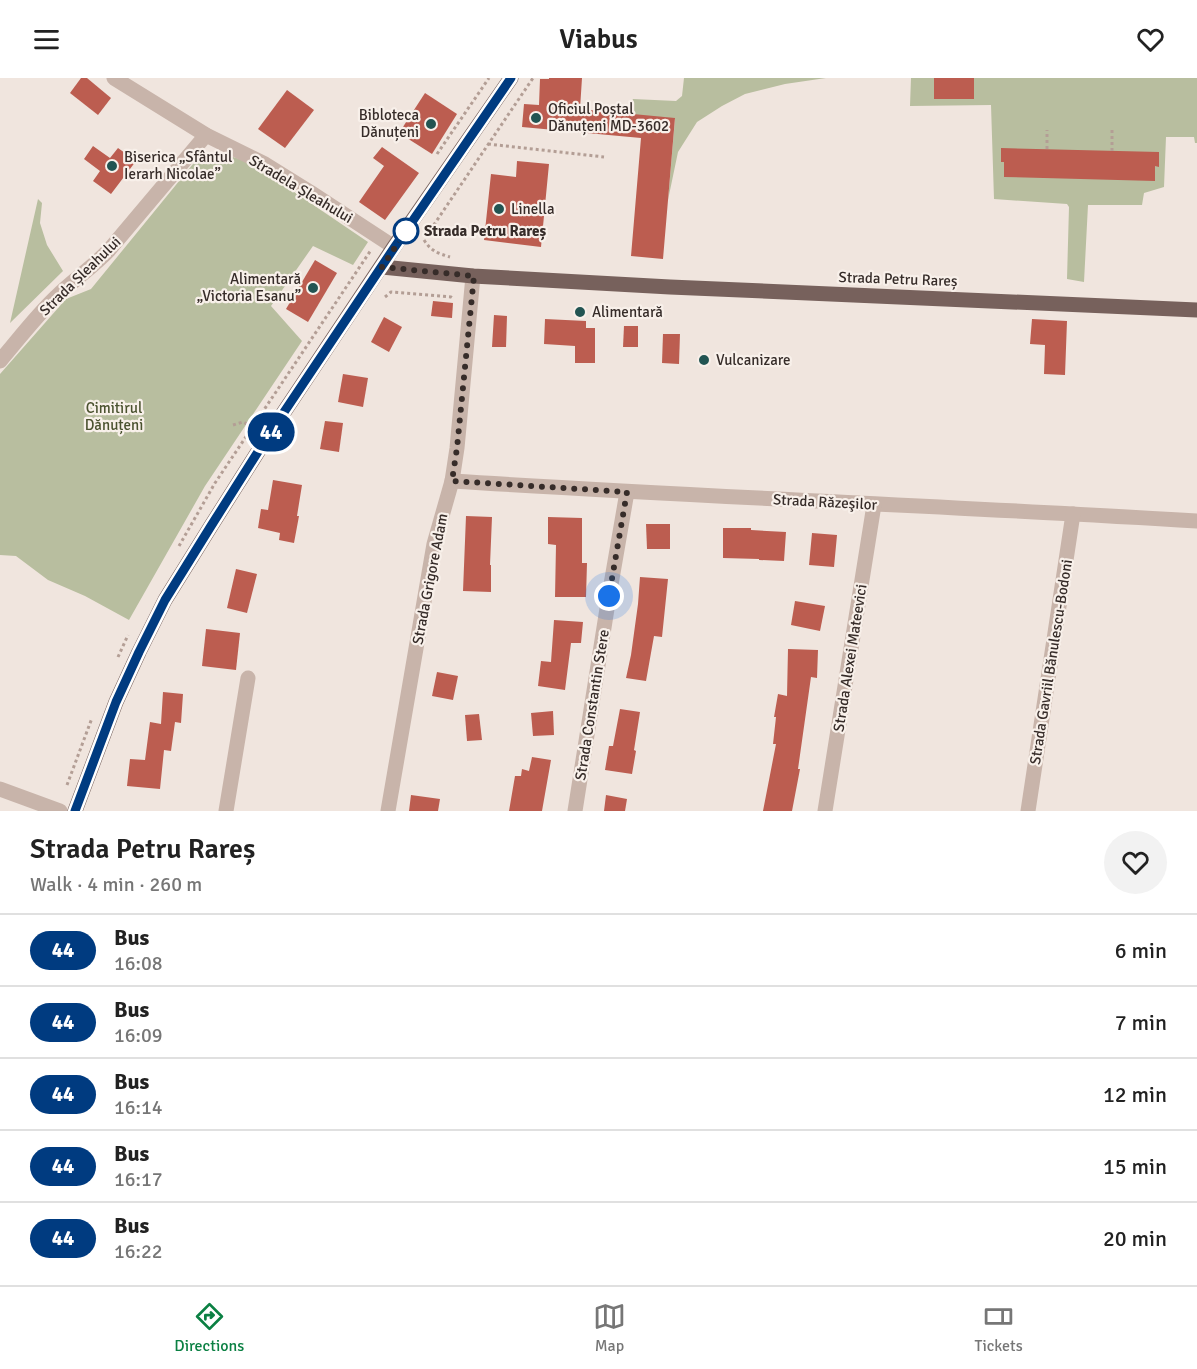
<!DOCTYPE html>
<meta charset="utf-8">
<style>
:root{--surface:#fff;--page:#f2f2f2;--text:#222;--muted:#767676;--line:#e0e0e0;--accent:#0b8043}
body{margin:0;font-family:Signika,sans-serif;background:var(--page);color:var(--text);height:100vh;display:flex;flex-direction:column;font-size:22px;white-space:nowrap}
*{box-sizing:border-box;margin:0}
p{font-size:20px;color:var(--muted)}
.icon{flex:none;width:33px;height:33px;fill:none;stroke:currentColor;stroke-width:2;stroke-linecap:round;stroke-linejoin:round}
.map{position:relative;height:733px;overflow:hidden}
.side{display:flex;flex-direction:column;background:var(--surface);flex:1}
.side>*{flex:none}
.badge{padding:0 12px;border-radius:20px;font-size:21px;line-height:39px}
.you{position:absolute;width:30px;height:30px;margin:-15px;border:4px solid #fff;border-radius:50%;background:#1a73e8;box-shadow:0 0 0 9px #1a73e833}
.map>.badge{position:absolute;translate:-50% -50%;box-shadow:0 0 0 3px #fff}
.round{display:grid;place-items:center;flex:none;width:63px;height:63px;border-radius:32px;background:var(--page)}
.headline{display:flex;align-items:center;justify-content:space-between;height:102px;padding:0 30px}
h1{font-size:28px;font-weight:600;line-height:45px}
ul{padding:0;list-style:none}
li{display:flex;align-items:center;gap:18px;height:72px;padding:0 30px;border-top:2px solid var(--line)}
li div{flex:1}
li b{display:block;font-size:22px}
li em{font-style:normal}
li .badge{min-width:66px;font-weight:700;text-align:center}
header{display:flex;justify-content:space-between;align-items:center;height:78px;padding:0 30px;background:var(--surface);font-size:27px;font-weight:600}
.dock{display:flex;justify-content:space-around;align-items:center;height:84px;border-top:2px solid var(--line);background:var(--surface);font-size:16px;color:var(--muted)}
.dock a{display:grid;justify-items:center;gap:3px}
.dock .on{color:var(--accent)}
.map>svg:first-child{display:block}
.green{fill:#b8be9f}
.building{fill:#bc5d50}
.lines{fill:none;stroke-linecap:round;stroke-linejoin:round}
.path{stroke:#b39e95;stroke-width:3;stroke-dasharray:3 3;stroke-linecap:butt}
.minor{stroke:#c8b4aa;stroke-width:15}
.major{stroke:#77615c;stroke-width:15}
.line-casing{stroke:#fff;stroke-width:14}
.line{stroke:#003b80;stroke-width:9}
.walk{stroke:#362c29;stroke-width:6;stroke-dasharray:0 10.8}
.poi-dot{fill:#225452;stroke:#f8f0ea;stroke-width:2}
.stop-dot{fill:#fff;stroke:#003b80;stroke-width:3}
.labels{text-anchor:middle;dominant-baseline:central;stroke-width:4.5;stroke-linejoin:round;paint-order:stroke}
.poi-label{font-size:15px;fill:#362c29;stroke:#f8f0ea;text-anchor:start}
.street-label{font-size:15px;fill:#362c29;stroke:#f8f0ea}
.stop-label{font-size:15px;font-weight:bold;fill:#362c29;stroke:#f8f0ea;text-anchor:start}
.park-label{font-size:15px;fill:#4a522f;stroke:#f8f0ea}
</style>
<header><svg class="icon" aria-label="menu" viewBox="0 0 24 24"><path d="M4 6h16M4 12h16M4 18h16"/></svg>Viabus<svg class="icon" aria-label="heart" viewBox="0 0 24 24"><path d="M12 20l-8-8c-3-5 5-10 8-4 3-6 11-1 8 4z"/></svg></header>
<div class="map">
<svg width="1197" height="733" viewBox="0 0 1197 733">
<rect width="100%" height="100%" fill="#f0e5de"/>
<g class="green">
<polygon points="684,0 826,0 785,6 745,16 722,28 697,44 678,74 668,122 675,41 616,35 617,29 630,28 633,21 676,23 682,18"/>
<polygon points="911,0 1197,0 1197,65 1195,65 1194,59 1166,59 1164,109 1144,115 1142,127 1088,127 1084,204 1067,201 1069,129 1067,126 994,121 991,27 910,28"/>
<polygon points="220,77 233,79 250,84 368,164 353,187 313,168 271,228 302,263 205,408 129,542 85,518 48,502 16,478 0,477 0,296 66,221 91,211 193,86 205,79"/>
<polygon points="38,121 42,125 40,145 47,167 63,193 10,245"/>
</g>
<g class="building">
<polygon points="81,0 87,0 111,20 98,37 70,15"/>
<polygon points="549,0 582,0 580,31 675,40 663,181 631,178 641,60 522,49 524,26 539,27 540,1 549,1"/>
<rect x="934" y="0" width="40" height="21"/>
<polygon points="287,12 314,32 285,70 258,51"/>
<polygon points="425,15 457,36 432,76 399,55"/>
<polygon points="93,68 110,80 118,70 136,83 111,116 93,103 100,93 84,81"/>
<polygon points="382,69 419,95 385,142 359,124 384,88 373,80"/>
<polygon points="1001,70 1159,74 1159,89 1155,88 1155,103 1004,99 1004,84 1001,84"/>
<polygon points="517,83 549,86 541,169 484,162 491,96 516,99"/>
<polygon points="315,182 337,195 308,244 286,231"/>
<polygon points="433,223 453,225 452,240 431,238"/>
<polygon points="494,237 507,238 506,269 492,269"/>
<polygon points="384,239 402,249 389,274 371,264"/>
<polygon points="545,241 586,243 586,250 595,250 595,285 575,285 575,268 544,266"/>
<polygon points="1032,241 1067,243 1065,297 1044,296 1045,267 1030,266"/>
<polygon points="624,248 638,248 638,269 623,269"/>
<polygon points="663,256 680,256 679,286 662,285"/>
<polygon points="343,296 368,300 363,329 338,324"/>
<polygon points="325,343 343,345 339,374 320,371"/>
<polygon points="273,402 302,407 297,438 299,438 294,465 279,462 280,455 258,450 261,431 268,432"/>
<polygon points="466,438 492,439 490,487 491,487 491,514 463,513"/>
<polygon points="548,439 582,440 582,485 587,485 586,519 555,519 556,467 548,466"/>
<polygon points="646,446 670,446 670,471 647,471"/>
<polygon points="723,450 751,450 751,452 786,454 784,483 759,482 759,481 723,480"/>
<polygon points="812,455 837,457 834,489 809,487"/>
<polygon points="236,491 257,496 247,535 227,530"/>
<polygon points="640,499 668,501 662,559 654,558 646,603 626,600 631,577 638,526"/>
<polygon points="795,523 825,528 820,553 791,547"/>
<polygon points="554,542 583,544 581,565 571,565 565,612 538,608 541,583 551,584"/>
<polygon points="206,551 240,555 236,592 202,588"/>
<polygon points="788,571 818,572 817,600 811,599 798,691 800,691 792,733 763,733 776,666 773,666 776,639 774,639 778,616 787,618"/>
<polygon points="437,594 458,598 453,622 432,618"/>
<polygon points="163,614 183,616 181,645 175,644 171,673 164,672 160,711 127,708 130,681 145,682 150,644 161,646"/>
<polygon points="620,631 640,634 634,672 636,673 632,696 605,692 609,668 613,668"/>
<polygon points="553,633 554,657 533,658 531,635"/>
<polygon points="479,636 482,662 467,663 465,637"/>
<polygon points="532,679 551,682 542,733 509,733 515,698 521,698 522,691 529,693"/>
<polygon points="411,717 440,721 438,733 409,733"/>
<polygon points="606,717 627,721 625,733 604,733"/>
</g>
<g class="lines">
<g class="path">
<polyline points="488,66 604,79"/>
<polyline points="1047,71 1047,52"/>
<polyline points="1112,73 1112,52"/>
<polyline points="437,76 489,0"/>
<polyline points="427,157 533,0"/>
<path d="M424,162C431,173 437,175 450,179"/>
<polyline points="385,219 391,214 451,219 454,221"/>
<polyline points="233,347 243,344 253,349"/>
<polyline points="179,468 215,405 371,172"/>
<polyline points="118,579 128,557"/>
<polyline points="67,707 92,640"/>
</g>
<g class="minor">
<polyline points="114,0 206,57 265,86 310,114 394,169"/>
<path d="M0,283C18,262 36,238 56,219C73,202 93,189 109,172L206,57"/>
<path d="M452,403C701,419 949,428 1197,443"/>
<polyline points="0,711 60,733"/>
<polyline points="226,733 248,600"/>
<polyline points="388,733 434,466 452,403 457,370 473,198"/>
<polyline points="575,733 609,518 627,414"/>
<polyline points="825,733 874,427"/>
<polyline points="1028,733 1073,436"/>
</g>
<g class="major">
<polyline points="382,189 473,198 670,209 1197,232"/>
<polyline points="75,733 116,624 139,574 165,522 211,448 266,361 394,169 511,0"/>
</g>
</g>
<g class="lines">
<defs>
<polyline id="line" points="75,733 116,624 139,574 165,522 211,448 266,361 394,170 511,0"/>
</defs>
<use href="#line" class="line-casing"/>
<use href="#line" class="line"/>
<polyline class="walk" points="406,153 382,189 474,198 457,370 452,403 627,414 609,518"/>
</g>
<g class="poi-dot">
<circle cx="536" cy="40" r="6"/>
<circle cx="431" cy="46" r="6"/>
<circle cx="112" cy="88" r="6"/>
<circle cx="499" cy="131" r="6"/>
<circle cx="313" cy="210" r="6"/>
<circle cx="580" cy="234" r="6"/>
<circle cx="704" cy="282" r="6"/>
</g>
<circle class="stop-dot" cx="406" cy="153" r="12"/>
<g class="labels">
<g class="poi-label">
<text x="548" y="31">Oficiul Poștal<tspan x="548" dy="17">Dănuțeni MD-3602</tspan></text>
<text x="419" y="37" text-anchor="end">Bibloteca<tspan x="419" dy="17">Dănuțeni</tspan></text>
<text x="124" y="79">Biserica „Sfântul<tspan x="124" dy="17">Ierarh Nicolae”</tspan></text>
<text x="511" y="131">Linella</text>
<text x="301" y="201" text-anchor="end">Alimentară<tspan x="301" dy="17">„Victoria Esanu”</tspan></text>
<text x="592" y="234">Alimentară</text>
<text x="716" y="282">Vulcanizare</text>
</g>
<g class="street-label">
<text transform="translate(301 111) rotate(31)">Stradela Șleahului</text>
<text transform="translate(80 198) rotate(-44)">Strada Șleahului</text>
<text transform="translate(898 201) rotate(2)">Strada Petru Rareș</text>
<text transform="translate(825 424) rotate(3)">Strada Răzeşilor</text>
<text transform="translate(430 501) rotate(-79)">Strada Grigore Adam</text>
<text transform="translate(850 580) rotate(-81)">Strada Alexei Mateevici</text>
<text transform="translate(1051 584) rotate(-81)">Strada Gavriil Bănulescu-Bodoni</text>
<text transform="translate(592 627) rotate(-81)">Strada Constantin Stere</text>
</g>
<g class="stop-label">
<text x="424" y="153">Strada Petru Rareș</text>
</g>
<g class="park-label">
<text x="114" y="330">Cimitirul<tspan x="114" dy="17">Dănuțeni</tspan></text>
</g>
</g>
</svg>
<div class="you" style="left:609px;top:518px"></div>
<b class="badge" style="left:271px;top:354px;background:#003b80;color:#fff">44</b>
</div>
<section class="side">
<div class="headline"><div><h1>Strada Petru Rareș</h1><p>Walk · 4 min · 260 m</p></div><a class="round"><svg class="icon" aria-label="heart" viewBox="0 0 24 24"><path d="M12 20l-8-8c-3-5 5-10 8-4 3-6 11-1 8 4z"/></svg></a></div>
<ul>
<li><span class="badge" style="background:#003b80;color:#fff">44</span><div><b>Bus</b><p>16:08</p></div><em>6 min</em></li>
<li><span class="badge" style="background:#003b80;color:#fff">44</span><div><b>Bus</b><p>16:09</p></div><em>7 min</em></li>
<li><span class="badge" style="background:#003b80;color:#fff">44</span><div><b>Bus</b><p>16:14</p></div><em>12 min</em></li>
<li><span class="badge" style="background:#003b80;color:#fff">44</span><div><b>Bus</b><p>16:17</p></div><em>15 min</em></li>
<li><span class="badge" style="background:#003b80;color:#fff">44</span><div><b>Bus</b><p>16:22</p></div><em>20 min</em></li>
</ul>
</section>
<nav class="dock">
<a class="on"><svg class="icon" aria-label="directions" viewBox="0 0 24 24"><path d="M12 3l9 9-9 9-9-9zM9 14v-3h6M13 9l2 2-2 2"/></svg>Directions</a>
<a><svg class="icon" aria-label="map" viewBox="0 0 24 24"><path d="M3 6l6-2 6 2 6-2v14l-6 2-6-2-6 2zM9 4v14M15 6v14"/></svg>Map</a>
<a><svg class="icon" aria-label="tickets" viewBox="0 0 24 24"><path d="M3 7h18v10H3zM15 7v10"/></svg>Tickets</a>
</nav>
